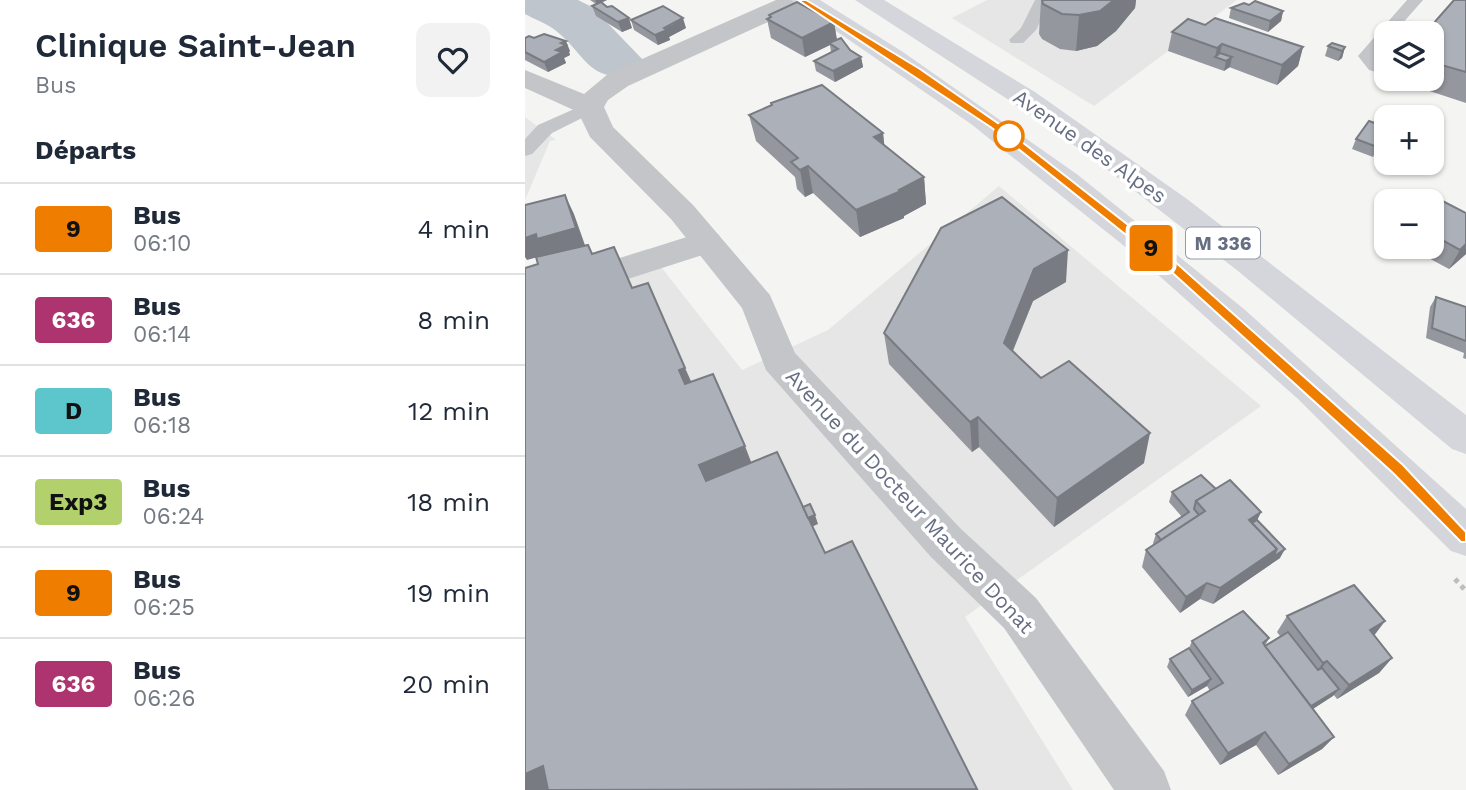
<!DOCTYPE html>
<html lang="fr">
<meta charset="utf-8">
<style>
:root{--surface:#fff;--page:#f2f2f3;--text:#1f2937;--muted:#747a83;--line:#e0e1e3}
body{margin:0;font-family:"Work Sans",sans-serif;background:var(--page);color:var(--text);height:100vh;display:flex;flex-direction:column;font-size:26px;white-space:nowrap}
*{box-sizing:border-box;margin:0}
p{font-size:23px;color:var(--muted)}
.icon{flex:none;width:38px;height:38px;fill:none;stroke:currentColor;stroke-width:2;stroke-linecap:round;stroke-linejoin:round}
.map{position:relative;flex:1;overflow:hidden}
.panel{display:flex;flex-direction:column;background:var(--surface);width:525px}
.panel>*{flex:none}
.badge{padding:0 14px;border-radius:5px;font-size:24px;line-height:46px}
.controls{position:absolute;left:849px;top:21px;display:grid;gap:14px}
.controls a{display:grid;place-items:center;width:70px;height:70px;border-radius:14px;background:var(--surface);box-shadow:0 2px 5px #0004;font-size:35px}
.map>.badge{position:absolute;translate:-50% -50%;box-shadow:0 0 0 4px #fff}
h2{padding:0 35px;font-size:26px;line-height:63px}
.round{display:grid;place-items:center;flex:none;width:74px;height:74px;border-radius:14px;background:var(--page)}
.overview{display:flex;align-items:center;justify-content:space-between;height:119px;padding:0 35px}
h1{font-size:33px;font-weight:600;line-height:52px}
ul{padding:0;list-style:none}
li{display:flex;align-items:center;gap:21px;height:91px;padding:0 35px;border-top:2px solid var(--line)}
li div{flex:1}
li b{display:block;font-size:26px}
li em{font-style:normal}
li .badge{min-width:77px;font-weight:700;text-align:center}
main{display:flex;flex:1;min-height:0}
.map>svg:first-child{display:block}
.built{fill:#e5e6e5}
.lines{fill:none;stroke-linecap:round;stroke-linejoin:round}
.river{fill:#bfc5cc;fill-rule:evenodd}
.path{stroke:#bcbdc0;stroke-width:5;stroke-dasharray:4.5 4.5;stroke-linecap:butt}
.service{fill:#c3c5c9;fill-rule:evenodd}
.pedestrian{fill:#c3c5c9;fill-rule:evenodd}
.minor{fill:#c3c5c9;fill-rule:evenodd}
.primary{fill:#d4d6dc;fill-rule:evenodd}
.wall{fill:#94979e}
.shaded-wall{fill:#787b81}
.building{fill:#acb0b8;stroke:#787b81;stroke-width:2}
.line{fill:#ee7d00;stroke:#fff;stroke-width:2}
.stop-dot{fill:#fff;stroke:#ee7d00;stroke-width:3.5}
.labels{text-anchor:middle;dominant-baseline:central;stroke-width:7;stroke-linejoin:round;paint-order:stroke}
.shield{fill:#fff;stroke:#939aa8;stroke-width:2}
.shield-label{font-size:19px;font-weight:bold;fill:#656e82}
.street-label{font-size:21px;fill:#656e82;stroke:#fff}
</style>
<main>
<section class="panel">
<div class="overview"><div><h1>Clinique Saint-Jean</h1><p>Bus</p></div><a class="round"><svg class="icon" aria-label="heart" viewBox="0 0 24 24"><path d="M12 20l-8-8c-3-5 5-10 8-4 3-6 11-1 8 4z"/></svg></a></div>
<h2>Départs</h2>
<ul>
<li><span class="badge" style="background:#ee7d00;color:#111">9</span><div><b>Bus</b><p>06:10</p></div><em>4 min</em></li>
<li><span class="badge" style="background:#ae346f;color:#fff">636</span><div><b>Bus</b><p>06:14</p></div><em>8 min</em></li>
<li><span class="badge" style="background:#5dc6cc;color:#111">D</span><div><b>Bus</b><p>06:18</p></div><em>12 min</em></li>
<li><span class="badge" style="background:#b2d06c;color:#111">Exp3</span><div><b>Bus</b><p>06:24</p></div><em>18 min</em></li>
<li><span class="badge" style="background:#ee7d00;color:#111">9</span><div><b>Bus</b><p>06:25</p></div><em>19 min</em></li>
<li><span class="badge" style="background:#ae346f;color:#fff">636</span><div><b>Bus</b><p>06:26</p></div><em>20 min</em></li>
</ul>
</section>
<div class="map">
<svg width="941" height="790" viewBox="0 0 941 790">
<rect width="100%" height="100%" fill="#f4f5f2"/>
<g class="built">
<polygon points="462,0 712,0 569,106 427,18"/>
<polygon points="0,117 31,140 25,141 0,200"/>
<polygon points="474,186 736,406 440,617 548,790 0,790 0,288 122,249 217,370 303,330"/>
</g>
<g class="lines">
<path class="river" d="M0,0H53L67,7L119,61L111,73C63,85 62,55 30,30C21,23 9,19 0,14Z"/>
<polyline class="path" points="930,579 941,591"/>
<g class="service">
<polygon points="510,0 526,0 511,30 498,43 486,43 484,40 496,28"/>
<polygon points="882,0 898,0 869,33 861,33 861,44 850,56 861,64 861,75 844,70 833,56"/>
<polygon points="65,102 71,103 74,107 71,111 27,133 7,154 0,156 0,139 13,125"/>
</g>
<polygon class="pedestrian" points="181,231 193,234 198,242 193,250 50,296 38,292 33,284 38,276"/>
<polygon class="minor" points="251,0 283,0 280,5 103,86 83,100 79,107 88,127 168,205 245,295 270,353 436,529 511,598 639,771 646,790 589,790 479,628 406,557 241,370 217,308 146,219 65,137 53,112 0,88 0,70 59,94 83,74"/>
<g class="primary">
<polygon points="266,0 295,0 378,52 553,175 719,309 941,509 941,556 926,551 773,399 613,257 446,124"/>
<polygon points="330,0 359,0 510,92 662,199 941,415 941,454 927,449 713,271 566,157 490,104"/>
</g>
</g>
<g class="wall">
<polygon points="65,0 82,0 76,3 107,28 97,32 71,16 67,6 71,4"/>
<polygon points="516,0 611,0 610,8 591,31 572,46 551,51 535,49 517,39 514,34"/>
<polygon points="941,0 941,103 871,80 872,79 906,79 906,33"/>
<polygon points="724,5 758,11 756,21 743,32 704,18 706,8"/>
<polygon points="244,15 309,22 312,40 336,57 338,67 310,82 291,71 289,61 306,52 305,45 280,57 246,38 242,19 244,18"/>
<polygon points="106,20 161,28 144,37 145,40 133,45 109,30"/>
<polygon points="680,25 778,47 773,66 752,85 704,67 699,71 643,51 647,32"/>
<polygon points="0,38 45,51 44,52 45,55 39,58 41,63 23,72 0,60"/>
<polygon points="803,46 820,47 817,58 813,61 800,56"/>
<polygon points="246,103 358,133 359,145 399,177 401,204 379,216 379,218 335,237 288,193 280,197 272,189 270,177 231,141 224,115 246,106"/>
<polygon points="858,138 848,157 827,149 831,139"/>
<polygon points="906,201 941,254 924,269 883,247 906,247"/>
<polygon points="541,282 508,301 488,351 516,378 619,463 529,527 454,447 447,452 364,364 359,333"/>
<polygon points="911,297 941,307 941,359 938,358 939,353 901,338 905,307"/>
<polygon points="691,489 736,512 732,520 755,558 688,604 675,599 655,613 617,567 621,550 629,545 628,543 631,534 657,517 644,502 647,492"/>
<polygon points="762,616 860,621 849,635 867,658 854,673 812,699 809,695 788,709 809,737 797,749 753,775 731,745 695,765 660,715 667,701 685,691 682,686 663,697 642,667 645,659 664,648 667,641 744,638 740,646 755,636 752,632"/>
</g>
<g class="shaded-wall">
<polygon points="70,0 82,0 72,4"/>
<polygon points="589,0 611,0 610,8 591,31 572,46 551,51 554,15"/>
<polygon points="758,11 756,21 743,32 745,21"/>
<polygon points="104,18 107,28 97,32 93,22"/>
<polygon points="158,18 161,28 144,37 145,40 133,45 130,35"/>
<polygon points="309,22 312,41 304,43 305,45 280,57 277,38"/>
<polygon points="41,41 45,51 44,52 45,55 39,58 41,63 23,72 19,62 31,50 36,43"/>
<polygon points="697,44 694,59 690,57 688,67 692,48"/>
<polygon points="778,47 773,66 752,85 757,65"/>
<polygon points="820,47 817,58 813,61 817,51"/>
<polygon points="336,57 338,67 310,82 308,71"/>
<polygon points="707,57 705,67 699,71 701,61"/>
<polygon points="861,131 858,138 848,157 852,147"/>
<polygon points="358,133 361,160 349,137"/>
<polygon points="283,166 288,193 280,197 275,170"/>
<polygon points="399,177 401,204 379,216 379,218 335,237 331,210"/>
<polygon points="40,195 49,214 61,248 20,255 2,260 0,257 0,238"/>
<polygon points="941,244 941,254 924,269 935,250"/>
<polygon points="543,250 541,282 508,301 478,374 479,343 509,269"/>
<polygon points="160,368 176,403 169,406 154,370"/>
<polygon points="453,417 454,447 447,452 445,422"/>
<polygon points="625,433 619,463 529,527 532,498"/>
<polygon points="220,446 233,480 197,514 174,465"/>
<polygon points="736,512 728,529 724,520"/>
<polygon points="290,515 293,524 284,528 281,519"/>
<polygon points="752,549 760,549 755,558 688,604 695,588"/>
<polygon points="682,583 675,599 655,613 661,597"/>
<polygon points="860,621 848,637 845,630"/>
<polygon points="867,658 854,673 812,699 824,685"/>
<polygon points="802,661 791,676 787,677 798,663"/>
<polygon points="686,679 682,686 663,697 667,690"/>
<polygon points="814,689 808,696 775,717 780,710"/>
<polygon points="740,732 731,745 695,765 703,753"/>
<polygon points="809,737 797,749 753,775 764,764"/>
<polygon points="18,766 43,790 0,790 0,774"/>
</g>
<g class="building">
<polygon points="517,0 589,0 575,11 554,15 537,14 518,4"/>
<polygon points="929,0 941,0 941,72 906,62 906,33 900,33"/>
<polygon points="730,1 758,11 745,21 706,8 719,3 724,5"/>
<polygon points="76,2 82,7 87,6 104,18 93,22 67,6"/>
<polygon points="272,2 309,22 277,38 242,19 246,17 244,15"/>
<polygon points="138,6 158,18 139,28 142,30 130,35 106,20"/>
<polygon points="690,18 778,47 757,65 697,44 692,48 647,32 663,19 680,25"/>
<polygon points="19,34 41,41 36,43 41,45 31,50 37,52 19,62 0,52 0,38 4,36 9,38"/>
<polygon points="316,38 325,50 336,57 308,71 289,61 313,49 304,43"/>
<polygon points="807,43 820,47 817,51 803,46"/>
<polygon points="695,53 707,57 701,61 690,57"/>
<polygon points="297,85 358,133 349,137 399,177 374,190 376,191 331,210 283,166 275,170 266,162 273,158 224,115 247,105 246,103"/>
<polygon points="844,121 861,127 861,131 852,147 831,139"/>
<polygon points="904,194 941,213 941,244 935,250 906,234 906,201 894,201"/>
<polygon points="40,195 51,228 12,239 11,234 0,238 0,205"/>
<polygon points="477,197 543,250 509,269 479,343 516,378 544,361 625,433 532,498 453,417 445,422 359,333 416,228"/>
<polygon points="63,245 67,254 89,247 107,288 123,283 160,368 154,370 160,384 188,374 220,446 174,465 181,481 252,452 300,553 327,541 452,789 23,790 18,766 0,774 0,268 13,264 11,257"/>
<polygon points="911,297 941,307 941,341 907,328"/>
<polygon points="676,475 691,489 671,501 669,509 674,515 636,540 631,534 664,512 647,492"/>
<polygon points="705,480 736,512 724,520 752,549 695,588 682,583 661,597 621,550 680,511 671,501"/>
<polygon points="285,504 290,515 283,518 278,507"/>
<polygon points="732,520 760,549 748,557 752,549 727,523"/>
<polygon points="829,585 860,621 845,630 867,658 824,685 802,661 798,663 762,616"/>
<polygon points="718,611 744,638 738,643 809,737 764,764 740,732 703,753 667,701 698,683 667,641"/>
<polygon points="763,632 793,670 797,668 814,689 786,706 740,646"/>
<polygon points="664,648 686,679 667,690 645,659"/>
</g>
<polygon class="line" points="273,0 281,0 395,69 474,124 648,260 878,465 941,532 941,542 936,542 868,473 640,266 467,128"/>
<circle class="stop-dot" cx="484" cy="136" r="14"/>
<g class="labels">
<rect class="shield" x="661" y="227.5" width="74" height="31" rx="5"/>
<g class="shield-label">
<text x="698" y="243">M 336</text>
</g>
<g class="street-label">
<text transform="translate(565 146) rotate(35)">Avenue des Alpes</text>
<text transform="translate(385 501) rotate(47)">Avenue du Docteur Maurice Donat</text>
</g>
</g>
</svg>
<div class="controls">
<a><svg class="icon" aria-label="layers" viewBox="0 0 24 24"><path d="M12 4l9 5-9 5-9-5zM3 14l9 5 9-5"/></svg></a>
<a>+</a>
<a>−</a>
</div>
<b class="badge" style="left:626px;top:248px;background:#ee7d00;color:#111">9</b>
</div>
</main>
